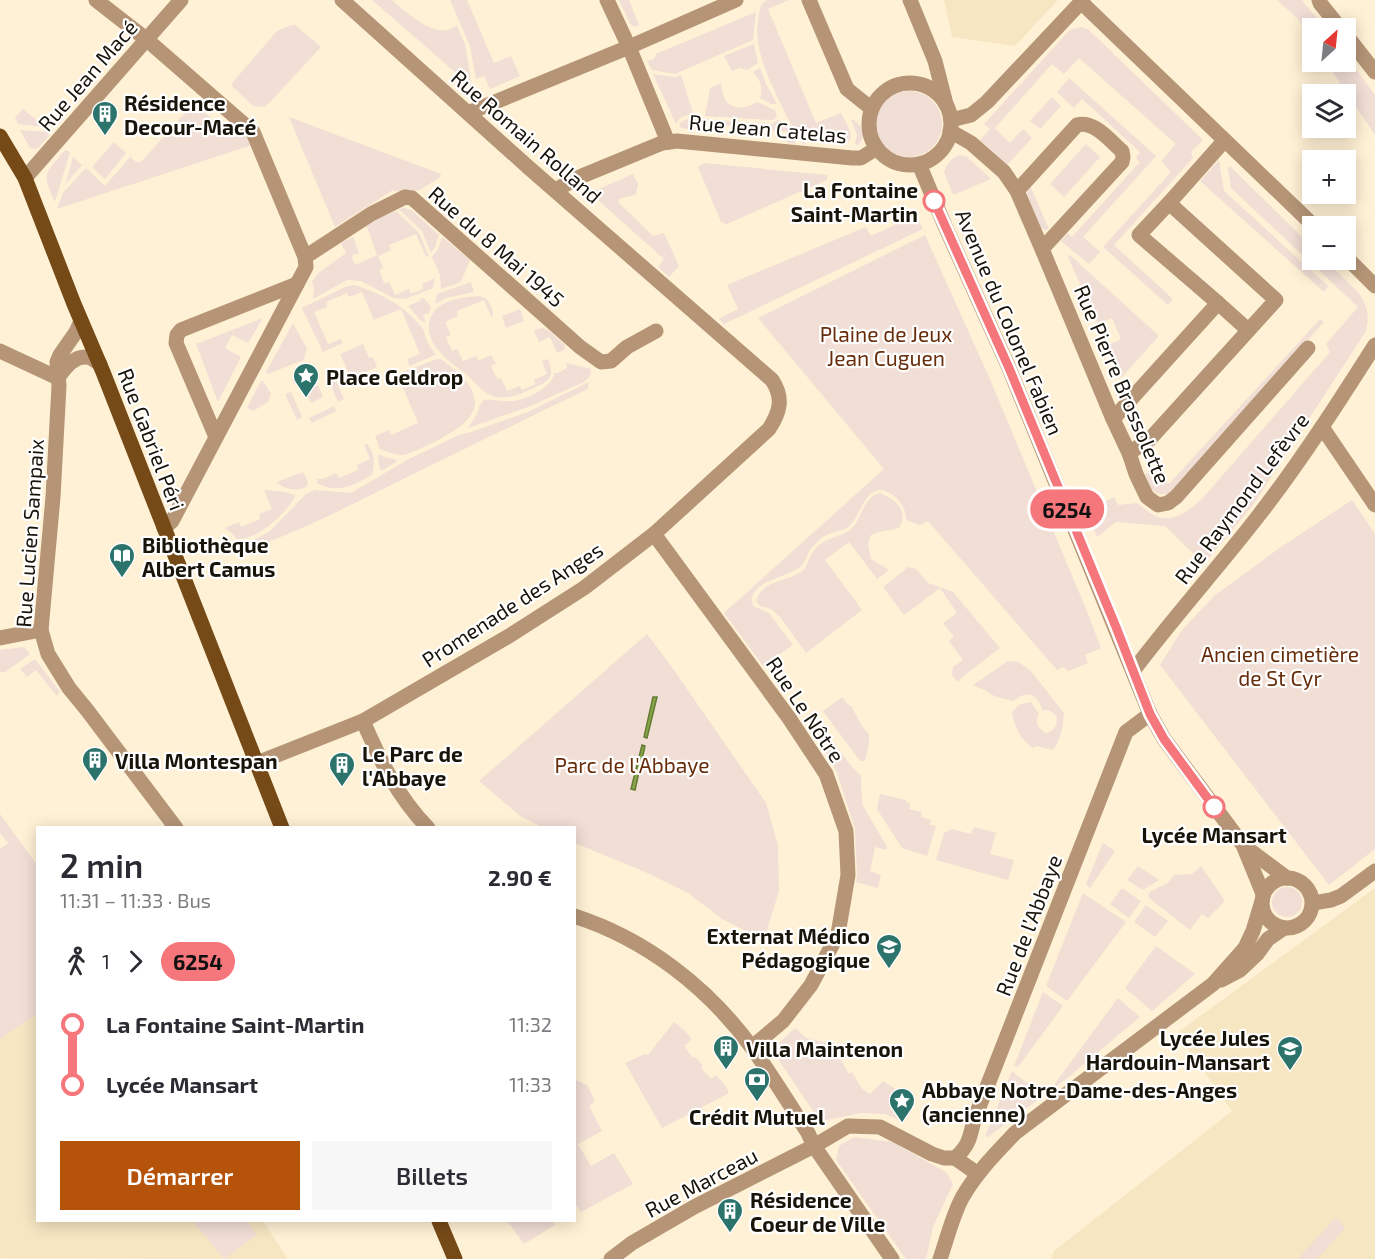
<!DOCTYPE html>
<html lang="fr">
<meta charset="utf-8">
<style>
:root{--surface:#fff;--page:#f7f7f7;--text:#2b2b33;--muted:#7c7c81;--accent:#b45309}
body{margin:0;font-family:"Exo 2",sans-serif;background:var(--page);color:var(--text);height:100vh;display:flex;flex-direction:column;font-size:22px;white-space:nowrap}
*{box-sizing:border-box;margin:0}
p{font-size:20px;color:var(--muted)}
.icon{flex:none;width:33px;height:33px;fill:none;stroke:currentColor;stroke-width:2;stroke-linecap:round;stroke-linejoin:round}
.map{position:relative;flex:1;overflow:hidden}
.sheet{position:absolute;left:36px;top:826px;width:540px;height:396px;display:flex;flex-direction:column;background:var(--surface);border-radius:0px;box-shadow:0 3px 15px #0003}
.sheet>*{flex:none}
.badge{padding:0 12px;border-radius:20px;font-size:21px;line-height:39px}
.needle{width:39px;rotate:27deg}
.controls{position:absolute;left:1302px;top:18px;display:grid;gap:12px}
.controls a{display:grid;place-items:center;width:54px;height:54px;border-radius:0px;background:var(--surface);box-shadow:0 3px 15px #0003;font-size:30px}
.map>.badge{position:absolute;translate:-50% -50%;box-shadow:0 0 0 3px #fff}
.legs{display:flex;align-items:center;gap:9px;height:66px;padding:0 24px;font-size:20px}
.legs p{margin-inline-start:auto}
.overview{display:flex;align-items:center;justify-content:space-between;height:102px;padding:0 24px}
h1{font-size:33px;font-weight:600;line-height:45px}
.primary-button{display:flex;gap:12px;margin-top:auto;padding:12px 24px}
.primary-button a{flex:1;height:69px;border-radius:0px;background:var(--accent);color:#fff;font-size:24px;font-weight:600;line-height:69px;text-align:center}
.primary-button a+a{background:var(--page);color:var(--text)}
ul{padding:0 24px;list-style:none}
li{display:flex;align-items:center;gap:21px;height:60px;font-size:22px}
li i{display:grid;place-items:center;width:9px;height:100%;margin:0 8px;background:currentColor}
li i::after{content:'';width:15px;height:15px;margin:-8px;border:4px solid;border-radius:50%;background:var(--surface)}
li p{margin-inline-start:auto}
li:first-child i{background:linear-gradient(#0000 50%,currentColor 0)}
li:last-child i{background:linear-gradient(currentColor 50%,#0000 0)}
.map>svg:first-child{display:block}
.built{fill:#f6e6c2}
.green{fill:#f1ded5}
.water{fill:#86a747;stroke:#657b35;stroke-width:1.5}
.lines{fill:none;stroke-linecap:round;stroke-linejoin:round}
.minor{stroke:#b59576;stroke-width:15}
.major{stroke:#764a17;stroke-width:15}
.line-1-casing{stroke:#fff;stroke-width:14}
.line-1{stroke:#f5777b;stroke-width:9}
.stop-1-dot{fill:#fff;stroke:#f5777b;stroke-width:3}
.labels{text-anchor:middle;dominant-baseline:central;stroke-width:4.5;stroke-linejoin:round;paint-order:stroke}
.street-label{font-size:21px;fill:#19140a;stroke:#fff}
.poi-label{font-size:21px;font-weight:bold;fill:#19140a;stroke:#fff;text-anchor:start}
.stop-label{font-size:21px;font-weight:bold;fill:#19140a;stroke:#fff;text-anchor:end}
.park-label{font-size:21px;fill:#672c0a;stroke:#fff}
</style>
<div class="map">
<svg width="1375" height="1259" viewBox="0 0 1375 1259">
<rect width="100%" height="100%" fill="#fff1d5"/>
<g class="built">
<polygon points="944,0 1058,0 1015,46 952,37"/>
<polygon points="1375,888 1375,1259 1051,1259 1054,1251 1232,1111 1177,1033"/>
<polygon points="37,1014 38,1221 263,1221 288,1259 0,1258 0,1039"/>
</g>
<g class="green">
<path d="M372,0H392C404,11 430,34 448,30C449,30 456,26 457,26L465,44L472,86L470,85Z"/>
<polygon points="450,0 467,0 494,63 511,56 520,76 490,89 484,76 476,79 470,46"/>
<polygon points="619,0 629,0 639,25 634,27 630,24"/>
<path d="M767,0H789L768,9L816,123L841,113C851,132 861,146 830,142V137L806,134L805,145C797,139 792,126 787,117C776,93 762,69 758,42C756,31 758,16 761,5Z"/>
<polygon points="1277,0 1302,0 1324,28 1312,28 1312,42 1298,19"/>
<polygon points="756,12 753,40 675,74 652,70 647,61 654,59 656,54"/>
<polygon points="295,25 321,47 271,101 264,107 253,106 232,86 233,82 277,31 289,26"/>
<polygon points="1081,27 1089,30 1203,140 1191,152 1193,158 1114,245 1173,299 1168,305 1103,247 1171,172 1161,161 1176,144 1079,58 1064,74 1052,64 995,128 1010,143 1023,129 1032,138 1007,165 980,140 990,129 984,124 1066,34 1070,30"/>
<polygon points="754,44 758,63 747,70 740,68 732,71 724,56"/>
<polygon points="1346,56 1375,95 1375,135 1326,62 1346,62"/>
<path d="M760,68L766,84L777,104H771L760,98C764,89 760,79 753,72Z"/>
<polygon points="653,74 675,77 681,75 693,113 680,118 676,124"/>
<polygon points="1069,78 1156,156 1083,237 1100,252 1089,264 1061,241 1068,233 1072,237 1140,162 1136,158 1140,152 1082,99 1074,108 1057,92"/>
<path d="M721,83C722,88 722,94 725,99C731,111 747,109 757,102L775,110L777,116L773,120H769L705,116L710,88Z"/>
<circle cx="909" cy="124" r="33"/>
<polygon points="1052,97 1061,106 1040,129 1030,121"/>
<polygon points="194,103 229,134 245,135 252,145 57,209 63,193 86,168 105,186 130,157 136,162 140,162 143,160"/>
<polygon points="23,109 45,127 18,124 15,118"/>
<path d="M289,117L441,174L440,177C422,188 415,198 393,190L335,227Z"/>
<path d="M690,118L771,124L778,120C788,123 792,135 796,144L787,143V132L695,122L694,130L682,128L679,126L681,122Z"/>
<path d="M851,119C863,124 868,137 857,146L855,143L857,135Z"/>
<polygon points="20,130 47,132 49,136 37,149 30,148"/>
<polygon points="114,142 126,153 105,179 92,167"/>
<polygon points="1086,144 1100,157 1064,197 1050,184"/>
<path d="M65,150L70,152L55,202C41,171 45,175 65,150Z"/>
<path d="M959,155L967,157L991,179L953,195L944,172C946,164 952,158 959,155Z"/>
<polygon points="73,157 82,165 66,183"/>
<polygon points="1219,160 1224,191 1328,286 1324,292 1200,181"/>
<polygon points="704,163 827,175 827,180 727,224 721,222 698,167"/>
<path d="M1230,166L1312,247V260H1325L1358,292C1367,304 1370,316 1366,331L1253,505L1204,564L1165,526L1116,522L1097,537L1085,509L1114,497L1118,505L1138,503C1163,529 1180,518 1202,499L1330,352L1326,344L1358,307L1231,188L1228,169Z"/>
<path d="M633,174L638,184L636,194C631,197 625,197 619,199L618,202L653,236L664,233L679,266L669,277L658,267L664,259L598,200L592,192Z"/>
<polygon points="1030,188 1031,188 1049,229 1046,230 1039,227 1026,195"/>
<polygon points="405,208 411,210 439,235 435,247 431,253 422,231 399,209"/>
<polygon points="396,211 419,233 429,256 426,257 416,234 389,245 391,250 378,256 383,268 379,270 384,283 389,282 395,295 409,289 411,294 423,289 422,284 435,278 433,288 405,299 393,298 361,281 347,280 313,299 314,290 312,281 321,271 346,253 341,243 353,237 359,253 351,256 355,265 377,255 366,224 370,221"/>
<polygon points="916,215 923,229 724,324 719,319 738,309 727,285 866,227 871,236"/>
<path d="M925,235L989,377L1086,609L1101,648L1085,655L1088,663L1068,671L1064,667L1057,670L928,521L920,525L906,520C906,510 902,503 894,496C867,475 862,515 849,526C842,532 831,531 823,537C819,540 814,545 810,550C807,555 806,561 801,566C788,579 745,580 753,606L769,613L793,645L763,666L724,613L884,469L758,318Z"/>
<polygon points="442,237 470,260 461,282 441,289 440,275 432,257 438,249"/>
<polygon points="1070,255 1159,336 1121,378 1107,346 1121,339 1112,318 1098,324 1068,257"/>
<polygon points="471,282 474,292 446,298 435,304 437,294"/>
<path d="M354,285C380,293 406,306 422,328C425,332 425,337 427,341C429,346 432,349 435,353V355L410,366L407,359L420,354L401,309L374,320L362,292L349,297L347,293L326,302L327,307L314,312L328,344L341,339L343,343L323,352L302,308L345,287Z"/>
<path d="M479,296L487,299C490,305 495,311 492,318L484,300L457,311L458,316L445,322L451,335L446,337L452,351L457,349L463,361L476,356L478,361L491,355L496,364L491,366L497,379L501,378L507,391L520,386L522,390L536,384L534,380L547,374L542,361L548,359C553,371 553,379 540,385C527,391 511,400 496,397C483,394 476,383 467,375C456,366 444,359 436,347C425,333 426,313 443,304C454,298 467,297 479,296Z"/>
<polygon points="424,298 431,307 429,313 423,315 426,322 422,322 408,306 420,301 420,299"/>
<polygon points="520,309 524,321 506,328 502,316"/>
<polygon points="263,318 248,343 232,335 225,348 241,357 218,402 196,344"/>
<path d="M1320,319L1324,322L1169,494C1152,496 1151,488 1145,474L1153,471L1169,484Z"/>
<polygon points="293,323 307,349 303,360 268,374 266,372"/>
<polygon points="543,328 548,330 565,345 564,350 557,353 550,337 539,342 534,330"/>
<polygon points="363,344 369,358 373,357 377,367 351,378 340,354"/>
<path d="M441,359C456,371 472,381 475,401C476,411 466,423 458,428C450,434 413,454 403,455C396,455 388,452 380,449L375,436L389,430L391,435L418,423L397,374L437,359Z"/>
<path d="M566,363L591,369L590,376L584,382L528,407L468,428L477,414L480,405L484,400C493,399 502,402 513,401C526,400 553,387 554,373H558L567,368Z"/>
<polygon points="317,367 319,373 294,384 292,379"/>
<polygon points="333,374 344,399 338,402 327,376"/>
<polygon points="261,381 264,382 271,394 268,402 253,411 247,408"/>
<path d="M589,382L588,389C524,420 461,450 397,482C346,507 296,534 242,551L240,545L252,541L270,531L306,494L315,490L351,493L407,460L459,435L471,432L528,412Z"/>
<polygon points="318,385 323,397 311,403 305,390"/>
<polygon points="291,392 302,417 297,420 285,394"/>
<polygon points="334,406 336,411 312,423 309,418"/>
<path d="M367,444C375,454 375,463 372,474C356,486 336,494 317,483V479H323L336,473L339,478L358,470L357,465L370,459L364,445Z"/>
<polygon points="380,454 384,457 397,460 396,462 383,470 380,470 378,456"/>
<path d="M303,472L308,482L307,486C299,492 284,490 277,482Z"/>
<path d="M264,490L285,492L295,495V497C285,514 257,541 236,539L233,534L225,528L239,522L241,527L260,519L259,514L272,509Z"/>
<path d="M880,493C896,500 909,510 899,528C889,531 881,530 871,535L868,544L871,559L889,570L877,579L849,542L825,560L862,610L806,653L780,617L771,609L760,606L756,601C762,580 786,582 801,572C808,567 808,559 813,552C825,535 841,539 852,528C862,519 862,498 880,493Z"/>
<polygon points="1352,500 1375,534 1375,849 1329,885 1160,665 1182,630 1214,596 1278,549"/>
<polygon points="908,567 916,569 928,583 953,592 1000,648 962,677 958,682 952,675 953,667 963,660 949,641 954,637 943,623 957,613 940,588 904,615 883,587"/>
<polygon points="647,634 669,663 766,803 778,845 779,891 764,940 722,919 688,893 645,872 575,843 574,828 544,828 520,816 479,781"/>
<polygon points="24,647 30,654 5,672 0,672 0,650"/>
<polygon points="35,659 60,692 57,696 36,670 27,677 20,669"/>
<path d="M1008,661L1018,662L1030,670L1064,713C1063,726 1061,739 1053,750L1037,746L1032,748C1021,739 1014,727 1012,712C1018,705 1022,703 1031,702L1039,714C1034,722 1038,728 1046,733C1054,731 1057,726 1057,718C1054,713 1049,708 1043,711C1037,694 1029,689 1013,701L996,697L984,690L973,685Z"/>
<path d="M842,697L848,705H850C857,714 860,726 869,734V744L865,761H860L823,711Z"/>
<polygon points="817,720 852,767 861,776 862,804 887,847 887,850 875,847 870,871 881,875 878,888 856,882 857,874 855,829 837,773 821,743 808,725"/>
<polygon points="880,794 906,800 906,802 910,803 909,809 922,812 921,817 931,820 930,825 936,826 927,856 902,848 877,809"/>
<polygon points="0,814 37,865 37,1014 0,1039 0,849 8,843 0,833"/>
<polygon points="974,827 996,833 990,854 1014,860 1008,880 936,860 944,833 952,829 971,834"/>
<polygon points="1103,843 1115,851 1090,888 1086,884"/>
<polygon points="1138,866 1159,880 1143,890 1127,880"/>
<polygon points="1201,866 1225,901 1208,918 1202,914 1190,930 1149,898 1148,895 1151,891 1168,883 1174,875 1192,874"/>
<circle cx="1287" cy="902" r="15"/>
<polygon points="1122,888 1141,901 1129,918 1110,904"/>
<polygon points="1083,893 1126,922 1067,1001 1046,986"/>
<polygon points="1146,905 1168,921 1155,937 1134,922"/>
<polygon points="1156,946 1195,974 1152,1011 1125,988"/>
<polygon points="1043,992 1063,1006 1018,1067 1014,1066"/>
<path d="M1118,998L1140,1017C1109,1042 1080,1069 1048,1093Z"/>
<polygon points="674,1022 683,1029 692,1039 684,1046 693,1058 695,1057 703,1066 701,1068 711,1079 716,1075 725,1085 729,1093 662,1128 625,1063 645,1054 648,1055"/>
<polygon points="795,1028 806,1038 832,1044 849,1074 852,1072 862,1089 870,1094 883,1081 897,1090 905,1104 899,1120 885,1114 861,1113 822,1121 819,1120 772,1050"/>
<polygon points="1012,1071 1043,1096 988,1137 985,1136"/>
<polygon points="574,1079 587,1085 595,1101 589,1106 602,1131 578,1144 591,1166 614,1153 633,1184 581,1212 574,1201"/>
<polygon points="854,1137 892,1142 946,1172 953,1184 933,1227 926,1259 906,1259 836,1160 839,1146"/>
<polygon points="1336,1217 1345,1228 1317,1259 1298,1259"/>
<polygon points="193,1221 246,1221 257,1235 224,1259"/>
<polygon points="507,1221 552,1221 555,1225 524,1244"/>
</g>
<g class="water">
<polygon points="653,697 657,697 647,738 644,737"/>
<polygon points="642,745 645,746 635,790 631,789"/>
</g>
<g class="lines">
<g class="minor">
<polyline points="96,0 146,39 253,132 305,257 306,267 172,521 164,528"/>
<polyline points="607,0 629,47 668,142"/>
<polyline points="809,0 847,89 872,109"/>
<polyline points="910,0 935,61 946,104"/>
<polyline points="1319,0 1320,3 1340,28"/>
<polyline points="1081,2 1314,226"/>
<polyline points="1346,35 1375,72"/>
<circle cx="910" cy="124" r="41"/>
<polyline points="468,113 629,47 736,0"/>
<polyline points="951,120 971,115 987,102 1083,0"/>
<polyline points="950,131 971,143 1004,172 1017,191 1042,249 1113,419 1129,453 1136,474 1147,497 1158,505 1168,503 1176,497 1308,348"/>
<polyline points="919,164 945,226 1009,368 1150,714 1164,739 1243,845 1263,894"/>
<polyline points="25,178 181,0"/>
<polyline points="555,190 582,176 662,143 677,141 852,158 861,158 877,148"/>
<path d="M1017,191L1077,125C1094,120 1110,141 1122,151L1123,157L1122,162L1042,249"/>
<polyline points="1169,203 1224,141"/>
<polyline points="305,257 371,214 405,197 412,198 580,347 601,362 611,361 627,347 656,331"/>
<polyline points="1346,257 1375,286"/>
<polyline points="1218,303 1248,330"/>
<polyline points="81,321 76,332 60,355 57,362 59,386 53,497 41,630 48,654 69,688 87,710 176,828"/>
<polyline points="0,351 58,378"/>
<path d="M58,378C65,367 76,353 91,358C94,360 97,362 100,364"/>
<polyline points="1113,419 1218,303 1139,235 1169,203 1276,300 1150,439 1129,453"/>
<polyline points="1322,427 1375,505"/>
<polyline points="216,437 176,343 177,335 181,330 297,284"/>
<polyline points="654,534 789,718 826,774 846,831 848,875 838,934 811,985 783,1021 752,1047"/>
<polyline points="0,638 41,630"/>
<path d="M1133,671C1173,618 1218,568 1259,515C1301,461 1338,403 1375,345"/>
<path d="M363,721C380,760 397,796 428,828"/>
<path d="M257,763L363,721L509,636L584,588L654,534L769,429C780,412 784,398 772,380L528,167L342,0"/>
<polyline points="1244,846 1287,878"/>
<circle cx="1287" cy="903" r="25"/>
<polyline points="1313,903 1331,900 1341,896 1375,871"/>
<path d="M574,916C646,939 709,988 753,1049C772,1076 790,1105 808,1133L814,1146L892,1259"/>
<polyline points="1221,980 1240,970 1257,954 1268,939 1284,928"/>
<path d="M955,1158C969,1146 970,1137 974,1120L1126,732L1150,714"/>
<polyline points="955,1158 978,1174"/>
<polyline points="611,1259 632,1243 694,1207 814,1146 848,1126 880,1127 932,1154 944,1158 955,1158"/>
<path d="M940,1259C947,1239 952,1217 962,1198C976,1173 996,1153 1015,1133L1213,984L1245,948L1253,931L1262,901"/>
</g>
<g class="major">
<polyline points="0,136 25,178 74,304 103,372 282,828"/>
<polyline points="439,1221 455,1259"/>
</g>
</g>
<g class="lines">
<defs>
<polyline id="line-1" points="934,201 1009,368 1116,627 1150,714 1164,739 1214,807"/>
</defs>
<use href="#line-1" class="line-1-casing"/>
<use href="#line-1" class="line-1"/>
</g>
<defs>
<symbol id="building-pin" viewBox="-11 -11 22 30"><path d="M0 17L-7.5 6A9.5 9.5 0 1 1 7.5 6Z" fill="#2b736b" stroke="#fff"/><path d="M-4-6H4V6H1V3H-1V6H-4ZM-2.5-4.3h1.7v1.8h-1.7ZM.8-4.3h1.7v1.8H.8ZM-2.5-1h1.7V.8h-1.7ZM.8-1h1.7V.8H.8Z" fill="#fff"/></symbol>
<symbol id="sight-pin" viewBox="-11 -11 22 30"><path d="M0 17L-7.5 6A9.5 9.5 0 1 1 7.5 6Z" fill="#2b736b" stroke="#fff"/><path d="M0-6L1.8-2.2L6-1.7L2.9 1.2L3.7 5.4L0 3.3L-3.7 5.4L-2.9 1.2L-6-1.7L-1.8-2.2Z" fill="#fff"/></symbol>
<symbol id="library-pin" viewBox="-11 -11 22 30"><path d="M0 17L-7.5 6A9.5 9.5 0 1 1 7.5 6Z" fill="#2b736b" stroke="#fff"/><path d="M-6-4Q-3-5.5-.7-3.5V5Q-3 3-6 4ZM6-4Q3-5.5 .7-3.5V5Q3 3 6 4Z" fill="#fff"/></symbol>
<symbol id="school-pin" viewBox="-11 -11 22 30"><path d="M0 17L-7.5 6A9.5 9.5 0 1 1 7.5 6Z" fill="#2b736b" stroke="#fff"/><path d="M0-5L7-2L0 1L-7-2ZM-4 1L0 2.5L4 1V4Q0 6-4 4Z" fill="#fff"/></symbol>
<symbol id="bank-pin" viewBox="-11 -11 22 30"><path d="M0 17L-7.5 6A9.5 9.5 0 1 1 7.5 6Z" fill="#2b736b" stroke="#fff"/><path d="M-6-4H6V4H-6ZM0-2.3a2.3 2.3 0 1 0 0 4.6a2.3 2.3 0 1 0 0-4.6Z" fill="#fff"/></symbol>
</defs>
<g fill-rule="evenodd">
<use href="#building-pin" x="90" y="99" width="30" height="40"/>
<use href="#sight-pin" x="291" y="361" width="30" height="40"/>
<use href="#library-pin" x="107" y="541" width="30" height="40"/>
<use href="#building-pin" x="80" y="745" width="30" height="40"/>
<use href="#building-pin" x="327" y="750" width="30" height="40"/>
<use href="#school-pin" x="874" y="932" width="30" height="40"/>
<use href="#building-pin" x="711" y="1033" width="30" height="40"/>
<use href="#school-pin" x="1275" y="1034" width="30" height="40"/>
<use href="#bank-pin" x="742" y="1065" width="30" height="40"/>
<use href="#sight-pin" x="887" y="1086" width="30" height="40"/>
<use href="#building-pin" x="715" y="1196" width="30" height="40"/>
</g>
<g class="stop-1-dot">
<circle cx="934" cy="201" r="10"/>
<circle cx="1214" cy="807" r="10"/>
</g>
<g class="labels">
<g class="street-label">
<text transform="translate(87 75) rotate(-49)">Rue Jean Macé</text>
<text transform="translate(768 128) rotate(5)">Rue Jean Catelas</text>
<text transform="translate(527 136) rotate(41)">Rue Romain Rolland</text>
<text transform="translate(497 246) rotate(41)">Rue du 8 Mai 1945</text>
<text transform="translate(1010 322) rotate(67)">Avenue du Colonel Fabien</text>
<text transform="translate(1123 384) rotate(67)">Rue Pierre Brossolette</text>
<text transform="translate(152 439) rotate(69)">Rue Gabriel Péri</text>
<text transform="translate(1241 498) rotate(-53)">Rue Raymond Lefèvre</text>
<text transform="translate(29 533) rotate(-86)">Rue Lucien Sampaix</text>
<text transform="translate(512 604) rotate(-33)">Promenade des Anges</text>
<text transform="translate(806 709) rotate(56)">Rue Le Nôtre</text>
<text transform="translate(1028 925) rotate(-69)">Rue de l’Abbaye</text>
<text transform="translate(701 1182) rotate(-28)">Rue Marceau</text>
</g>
<g class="poi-label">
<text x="124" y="102">Résidence<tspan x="124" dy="24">Decour-Macé</tspan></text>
<text x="326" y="376">Place Geldrop</text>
<text x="142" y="544">Bibliothèque<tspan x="142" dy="24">Albert Camus</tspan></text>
<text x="362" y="753">Le Parc de<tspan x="362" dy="24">l'Abbaye</tspan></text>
<text x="115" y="760">Villa Montespan</text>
<text x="870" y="935" text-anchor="end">Externat Médico<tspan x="870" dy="24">Pédagogique</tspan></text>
<text x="1270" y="1037" text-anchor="end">Lycée Jules<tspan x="1270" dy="24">Hardouin-Mansart</tspan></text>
<text x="746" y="1048">Villa Maintenon</text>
<text x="922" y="1089">Abbaye Notre-Dame-des-Anges<tspan x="922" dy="24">(ancienne)</tspan></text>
<text x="757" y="1116" text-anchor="middle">Crédit Mutuel</text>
<text x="750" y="1199">Résidence<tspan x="750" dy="24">Coeur de Ville</tspan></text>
</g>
<g class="stop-label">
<text x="918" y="189">La Fontaine<tspan x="918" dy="24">Saint-Martin</tspan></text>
<text x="1214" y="834" text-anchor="middle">Lycée Mansart</text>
</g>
<g class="park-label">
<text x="886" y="333">Plaine de Jeux<tspan x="886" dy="24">Jean Cuguen</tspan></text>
<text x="1280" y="653">Ancien cimetière<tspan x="1280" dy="24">de St Cyr</tspan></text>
<text x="632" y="764">Parc de l'Abbaye</text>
</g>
</g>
</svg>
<div class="controls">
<a><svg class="needle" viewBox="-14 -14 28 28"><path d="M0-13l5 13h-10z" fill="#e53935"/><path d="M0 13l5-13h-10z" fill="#7c7c81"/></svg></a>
<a><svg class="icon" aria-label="layers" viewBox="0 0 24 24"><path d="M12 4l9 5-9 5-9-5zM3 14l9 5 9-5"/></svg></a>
<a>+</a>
<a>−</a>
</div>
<b class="badge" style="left:1067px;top:509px;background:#f5777b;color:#111">6254</b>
<section class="sheet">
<div class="overview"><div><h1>2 min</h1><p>11:31 – 11:33 · Bus</p></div><b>2.90 €</b></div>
<div class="legs"><svg class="icon" aria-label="walk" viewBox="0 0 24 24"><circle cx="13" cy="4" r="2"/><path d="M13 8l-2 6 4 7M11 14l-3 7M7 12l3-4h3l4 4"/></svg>1<svg class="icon" aria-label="forward" viewBox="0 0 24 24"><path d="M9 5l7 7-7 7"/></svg><b class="badge" style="background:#f5777b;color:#111">6254</b></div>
<ul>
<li><i style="color:#f5777b"></i><b>La Fontaine Saint-Martin</b><p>11:32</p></li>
<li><i style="color:#f5777b"></i><b>Lycée Mansart</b><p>11:33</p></li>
</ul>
<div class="primary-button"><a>Démarrer</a><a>Billets</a></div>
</section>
</div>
